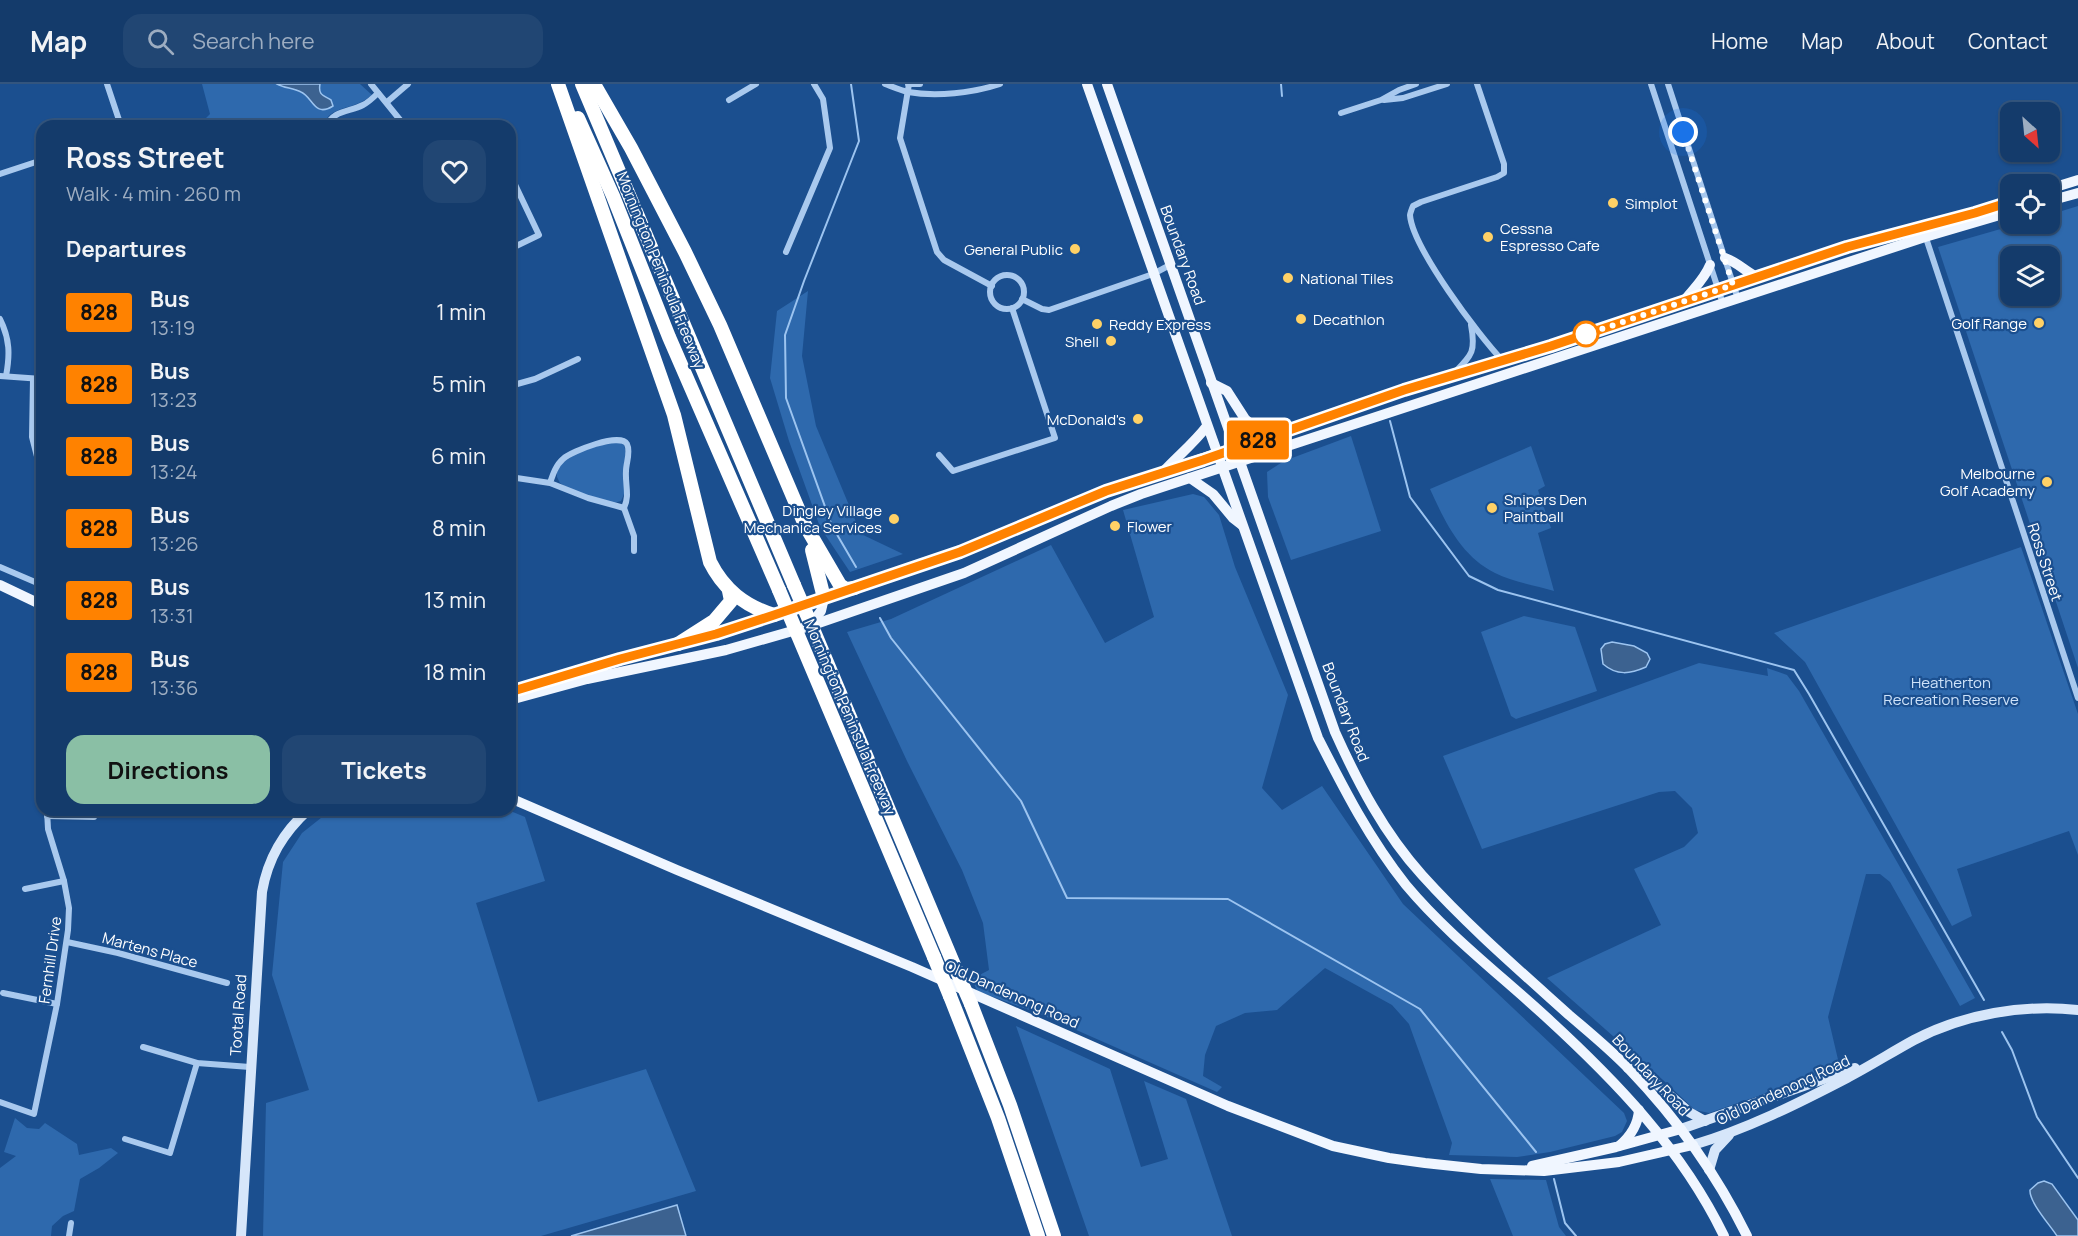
<!DOCTYPE html>
<meta charset="utf-8">
<style>
:root{--surface:#143b6b;--page:#214673;--text:#f1f3f6;--muted:#9dadc1;--line:#33557e;--accent:#8abfa5}
body{margin:0;font-family:Manrope,sans-serif;background:var(--page);color:var(--text);height:100vh;display:flex;flex-direction:column;font-size:22px;white-space:nowrap}
*{box-sizing:border-box;margin:0}
p{font-size:20px;color:var(--muted)}
.icon{flex:none;width:33px;height:33px;fill:none;stroke:currentColor;stroke-width:2;stroke-linecap:round;stroke-linejoin:round}
.map{position:relative;flex:1;overflow:hidden}
.panel{position:absolute;left:36px;top:36px;width:480px;height:696px;display:flex;flex-direction:column;background:var(--surface);border-radius:18px;box-shadow:0 2px 4px #0004,0 0 0 2px var(--line)}
.panel>*{flex:none}
.badge{padding:0 12px;border-radius:4px;font-size:21px;line-height:39px}
.needle{width:39px;rotate:153deg}
.fabs{position:absolute;left:2000px;top:18px;display:grid;gap:12px}
.fabs a{display:grid;place-items:center;width:60px;height:60px;border-radius:12px;background:var(--surface);box-shadow:0 2px 4px #0004,0 0 0 2px var(--line);font-size:30px}
.you{position:absolute;width:30px;height:30px;margin:-15px;border:4px solid #fff;border-radius:50%;background:#1a73e8;box-shadow:0 0 0 9px #1a73e833}
.map>.badge{position:absolute;translate:-50% -50%;box-shadow:0 0 0 3px #fff}
h2{padding:0 30px;font-size:22px;line-height:54px}
.round{display:grid;place-items:center;flex:none;width:63px;height:63px;border-radius:18px;background:var(--page)}
.headline{display:flex;align-items:center;justify-content:space-between;height:102px;padding:0 30px}
h1{font-size:28px;font-weight:700;line-height:45px}
.cta{display:flex;gap:12px;margin-top:auto;padding:12px 30px}
.cta a{flex:1;height:69px;border-radius:18px;background:var(--accent);color:#111;font-size:24px;font-weight:700;line-height:69px;text-align:center}
.cta a+a{background:var(--page);color:var(--text)}
ul{padding:0;list-style:none}
li{display:flex;align-items:center;gap:18px;height:72px;padding:0 30px}
li div{flex:1}
li b{display:block;font-size:22px}
li em{font-style:normal}
li .badge{min-width:66px;font-weight:700;text-align:center}
header{display:flex;align-items:center;gap:36px;box-sizing:border-box;height:84px;padding:0 30px;background:var(--surface);border-bottom:2px solid var(--line)}
header strong{font-size:28px}
nav{display:flex;gap:33px;margin-inline-start:auto;font-size:21px}
.search{width:420px;height:54px;background:var(--page);display:flex;align-items:center;gap:15px;box-sizing:border-box;padding:0 21px;border-radius:18px;color:var(--muted);font-size:22px}
.map>svg:first-child{display:block}
.green{fill:#2e69ad;fill-rule:evenodd}
.water{fill:#3c6290;stroke:#9cc4f0;stroke-width:1.5}
.lines{fill:none;stroke-linecap:round;stroke-linejoin:round}
.stream{stroke:#9cc4f0;stroke-width:2}
.street{stroke:#a9c9ee;stroke-width:6}
.secondary{stroke:#d6e6fa;stroke-width:10}
.primary{stroke:#f0f6ff;stroke-width:10}
.highway{stroke:#fff;stroke-width:14}
.highway-bridge{stroke:#fff;stroke-width:14}
.line-casing{stroke:#fff;stroke-width:14}
.line{stroke:#ff8200;stroke-width:9}
.walk{stroke:#fff;stroke-width:6;stroke-dasharray:0 10.8}
.poi-dot{fill:#ffd166;stroke:#1b4f8f;stroke-width:2}
.stop-dot{fill:#fff;stroke:#ff8200;stroke-width:3}
.labels{text-anchor:middle;dominant-baseline:central;stroke-width:4.5;stroke-linejoin:round;paint-order:stroke}
.poi-label{font-size:15px;fill:#fff;stroke:#1b4f8f;text-anchor:start}
.street-label{font-size:15px;fill:#fff;stroke:#1b4f8f}
.park-label{font-size:15px;fill:#cfe3fa;stroke:#1b4f8f}
</style>
<header>
<strong>Map</strong>
<div class="search"><svg class="icon" aria-label="search" viewBox="0 0 24 24"><circle cx="10" cy="10" r="6"/><path d="M15 15l6 6"/></svg>Search here</div>
<nav><a>Home</a><a>Map</a><a>About</a><a>Contact</a></nav>
</header>
<div class="map">
<svg width="2078" height="1152" viewBox="0 0 2078 1152">
<rect width="100%" height="100%" fill="#1b4f8f"/>
<g class="green">
<path d="M202,0H360L372,11C368,14 364,17 359,19C346,25 327,25 324,42H207L204,36L210,30Z"/>
<path d="M2078,122V584L1938,163L2018,140H2049V131ZM2010,172H2049V212H2010Z"/>
<polygon points="808,207 802,272 816,342 861,450 903,470 850,488 820,443 789,357 770,294 777,227"/>
<polygon points="1351,352 1381,447 1291,476 1268,413 1267,388 1284,377"/>
<polygon points="618,357 624,361 626,369 623,393 625,408 621,417 614,419 589,412 567,404 560,399 557,393 557,388 562,379 582,366"/>
<path d="M1531,362L1545,402L1538,406L1551,444L1538,449L1554,507C1535,501 1512,498 1495,489C1461,472 1445,438 1430,405Z"/>
<polygon points="1193,410 1204,413 1219,431 1235,483 1288,611 1262,704 1282,726 1322,702 1403,820 1624,1029 1627,1037 1622,1048 1615,1052 1550,1068 1517,1073 1449,1071 1452,1059 1409,940 1392,921 1325,884 1277,926 1245,929 1216,942 1205,971 1203,992 1222,1003 1217,1008 1040,930 977,907 972,895 989,886 983,839 962,786 907,677 847,548 891,535 1051,461 1105,559 1154,533 1123,426"/>
<polygon points="2021,463 2078,630 2078,771 2069,747 1957,785 1972,832 1952,842 1805,578 1774,549"/>
<polygon points="1524,532 1575,543 1597,607 1516,635 1511,632 1481,548"/>
<polygon points="1699,579 1768,592 1767,584 1787,591 1799,607 1975,914 1960,922 1890,798 1880,790 1866,790 1828,933 1840,984 1709,1029 1695,1026 1663,996 1547,894 1661,841 1634,785 1684,763 1698,749 1692,724 1675,707 1659,708 1482,765 1443,672"/>
<polygon points="331,726 508,726 525,733 545,797 476,819 538,1018 646,985 696,1107 541,1152 263,1152 266,1019 309,1006 272,891 283,778 302,749"/>
<polygon points="1016,942 1110,985 1141,1083 1168,1075 1144,997 1186,1015 1232,1152 1089,1152"/>
<polygon points="15,1034 27,1044 39,1045 45,1039 77,1060 79,1071 111,1064 118,1069 99,1084 80,1095 74,1127 63,1132 52,1142 51,1152 0,1152 0,1084 16,1072 4,1068"/>
<polygon points="1490,1095 1546,1096 1559,1143 1566,1152 1513,1152"/>
</g>
<g class="water">
<path d="M277,0H320C318,11 323,11 331,16L333,22C314,34 313,13 301,8C293,4 284,4 277,0Z"/>
<path d="M1612,558L1634,562L1647,569L1650,575L1646,583C1630,590 1617,592 1603,580L1601,565L1605,560Z"/>
<path d="M2044,1097L2052,1100L2078,1136V1152H2057C2050,1141 2029,1118 2030,1106L2038,1099Z"/>
<polygon points="677,1121 686,1152 571,1152"/>
</g>
<g class="lines">
<g class="stream">
<polyline points="851,0 859,57 804,197 785,251 786,314 832,442 856,483"/>
<polyline points="1281,0 1282,12"/>
<polyline points="1390,337 1410,413 1469,492 1498,506 1794,586 1809,610 1984,916"/>
<polyline points="880,534 891,554 1021,717 1067,814 1228,815 1420,925 1536,1068"/>
<polyline points="2002,948 2012,966 2037,1033 2078,1094"/>
<polyline points="1554,1095 1565,1139 1576,1152"/>
</g>
<g class="street">
<polyline points="107,0 121,42"/>
<polyline points="371,0 405,42"/>
<path d="M885,0C893,3 900,6 908,8C936,13 973,9 1000,0"/>
<polyline points="908,0 920,0"/>
<polyline points="909,0 900,54 937,168 944,176 992,202"/>
<path d="M1477,0L1504,80V89L1497,93L1421,118L1413,122C1412,124 1410,130 1410,131C1412,163 1479,252 1502,276"/>
<polyline points="1651,0 1723,220"/>
<polyline points="1668,0 1738,215"/>
<polyline points="729,16 756,0"/>
<polyline points="1384,16 1403,14 1447,0"/>
<polyline points="387,18 408,0"/>
<polyline points="1341,29 1381,16 1399,6 1416,0"/>
<path d="M327,42C333,26 350,28 363,21C369,18 374,13 378,9"/>
<polyline points="0,90 42,76"/>
<polyline points="510,90 539,151 510,165"/>
<polyline points="1925,151 2078,614"/>
<polyline points="786,168 830,64 823,15 814,0"/>
<circle cx="1007" cy="208" r="17"/>
<polyline points="1022,215 1042,225 1049,226 1153,190 1170,181"/>
<path d="M0,235C10,255 10,271 6,292"/>
<path d="M1454,289C1472,271 1476,268 1471,241"/>
<polyline points="0,292 42,295"/>
<polyline points="33,295 32,353 42,392"/>
<polyline points="510,302 535,295 578,275"/>
<polyline points="939,371 953,387 1055,354 1012,224"/>
<path d="M510,393L550,399L588,414L624,424C630,411 625,401 626,387C626,379 631,368 627,360C620,348 572,367 563,375C556,381 553,390 550,399"/>
<polyline points="624,424 634,452 634,467"/>
<polyline points="0,483 42,501"/>
<polyline points="47,732 94,733"/>
<polyline points="25,805 64,797"/>
<polyline points="67,858 118,869 227,899"/>
<polyline points="3,909 57,920"/>
<polyline points="143,963 197,979 250,983"/>
<polyline points="0,1018 34,1030 57,920 68,846 69,824 64,797 48,745 47,726"/>
<polyline points="125,1055 170,1069 197,979"/>
<polyline points="69,1152 71,1139"/>
</g>
<g class="secondary">
<polyline points="1628,984 1651,995 1689,1028 1705,1037"/>
<polyline points="1681,1045 1855,984"/>
<path d="M1693,1061C1747,1045 1797,1020 1847,994C1870,982 1892,968 1914,956C1963,930 2024,920 2078,926"/>
<polyline points="1709,1086 1715,1066 1729,1051"/>
<path d="M241,1152L262,808C268,774 283,749 308,726"/>
</g>
<g class="primary">
<path d="M1087,0L1318,654C1344,705 1370,756 1406,801C1447,850 1498,889 1545,932C1615,996 1682,1065 1724,1152"/>
<path d="M1107,0L1335,648C1358,699 1384,749 1422,791C1467,841 1519,886 1569,931C1590,949 1611,966 1630,986C1677,1035 1717,1091 1747,1152"/>
<polyline points="2049,105 2078,96"/>
<polyline points="2049,117 2078,109"/>
<path d="M1725,174C1737,178 1745,187 1757,193"/>
<path d="M1684,217C1693,205 1704,196 1710,181"/>
<polyline points="1211,299 1227,307 1245,335 1266,353"/>
<path d="M1164,387C1178,372 1194,359 1207,342"/>
<polyline points="1190,394 1213,410 1233,434 1242,441"/>
<polyline points="0,501 42,521"/>
<polyline points="811,540 821,527 824,514"/>
<polyline points="510,608 620,575 716,550 774,531 959,468 1106,407 1404,306 1551,262 1847,163 1975,129 2010,118"/>
<polyline points="510,616 587,595 726,566 810,542 964,489 1111,422 1141,410 1925,153 2010,128"/>
<polyline points="510,714 677,786 912,883 1228,1022 1333,1062 1389,1074 1425,1079 1481,1085 1544,1087 1619,1078 1693,1061"/>
<path d="M1619,1062C1631,1052 1638,1041 1639,1026"/>
<polyline points="1532,1082 1616,1063 1681,1045"/>
</g>
<g class="highway">
<path d="M558,0L674,331L710,478C724,506 745,522 774,531"/>
<polyline points="582,0 794,501"/>
<polyline points="594,0 631,64 685,168 720,241 805,441 840,501 846,505 855,504"/>
<polyline points="578,34 613,112 669,253 779,506"/>
<polyline points="812,466 824,514"/>
<polyline points="813,545 954,881"/>
<polyline points="797,549 934,873"/>
<polyline points="678,560 714,537 731,517 729,507"/>
<polyline points="950,912 998,1034 1038,1152"/>
<polyline points="971,920 1010,1021 1054,1152"/>
</g>
<g class="highway-bridge">
<polyline points="794,501 813,545"/>
<polyline points="779,506 797,549"/>
<polyline points="934,873 950,912"/>
<polyline points="954,881 971,920"/>
</g>
</g>
<g class="lines">
<defs>
<polyline id="line" points="510,608 620,575 716,550 774,531 960,468 1106,407 1203,376 1404,306 1551,262 1847,163 1975,129 2010,118"/>
</defs>
<use href="#line" class="line-casing"/>
<use href="#line" class="line"/>
<polyline class="walk" points="1586,250 1584,251 1733,201 1683,48"/>
</g>
<g class="poi-dot">
<circle cx="1613" cy="119" r="6"/>
<circle cx="1488" cy="153" r="6"/>
<circle cx="1075" cy="165" r="6"/>
<circle cx="1288" cy="194" r="6"/>
<circle cx="1301" cy="235" r="6"/>
<circle cx="2039" cy="239" r="6"/>
<circle cx="1097" cy="240" r="6"/>
<circle cx="1111" cy="257" r="6"/>
<circle cx="1138" cy="335" r="6"/>
<circle cx="2047" cy="398" r="6"/>
<circle cx="1492" cy="424" r="6"/>
<circle cx="894" cy="435" r="6"/>
<circle cx="1115" cy="442" r="6"/>
</g>
<circle class="stop-dot" cx="1586" cy="250" r="12"/>
<g class="labels">
<g class="poi-label">
<text x="1625" y="119">Simplot</text>
<text x="1500" y="144">Cessna<tspan x="1500" dy="17">Espresso Cafe</tspan></text>
<text x="1063" y="165" text-anchor="end">General Public</text>
<text x="1300" y="194">National Tiles</text>
<text x="1313" y="235">Decathlon</text>
<text x="2027" y="239" text-anchor="end">Golf Range</text>
<text x="1109" y="240">Reddy Express</text>
<text x="1099" y="257" text-anchor="end">Shell</text>
<text x="1126" y="335" text-anchor="end">McDonald's</text>
<text x="2035" y="389" text-anchor="end">Melbourne<tspan x="2035" dy="17">Golf Academy</tspan></text>
<text x="1504" y="415">Snipers Den<tspan x="1504" dy="17">Paintball</tspan></text>
<text x="882" y="426" text-anchor="end">Dingley Village<tspan x="882" dy="17">Mechanica Services</tspan></text>
<text x="1127" y="442">Flower</text>
</g>
<g class="street-label">
<text transform="translate(1183 171) rotate(70)">Boundary Road</text>
<text transform="translate(661 186) rotate(68)">Mornington Peninsula Freeway</text>
<text transform="translate(2045 478) rotate(72)">Ross Street</text>
<text transform="translate(1346 628) rotate(69)">Boundary Road</text>
<text transform="translate(850 633) rotate(67)">Mornington Peninsula Freeway</text>
<text transform="translate(150 866) rotate(15)">Martens Place</text>
<text transform="translate(50 876) rotate(-82)">Fernhill Drive</text>
<text transform="translate(1012 910) rotate(24)">Old Dandenong Road</text>
<text transform="translate(238 931) rotate(-86)">Tootal Road</text>
<text transform="translate(1651 991) rotate(47)">Boundary Road</text>
<text transform="translate(1783 1006) rotate(-25)">Old Dandenong Road</text>
</g>
<g class="park-label">
<text x="1951" y="598">Heatherton<tspan x="1951" dy="17">Recreation Reserve</tspan></text>
</g>
</g>
</svg>
<div class="fabs">
<a><svg class="needle" viewBox="-14 -14 28 28"><path d="M0-13l5 13h-10z" fill="#e53935"/><path d="M0 13l5-13h-10z" fill="#9dadc1"/></svg></a>
<a><svg class="icon" aria-label="locate" viewBox="0 0 24 24"><circle cx="12" cy="12" r="6"/><path d="M12 2v4M12 18v4M2 12h4M18 12h4"/></svg></a>
<a><svg class="icon" aria-label="layers" viewBox="0 0 24 24"><path d="M12 4l9 5-9 5-9-5zM3 14l9 5 9-5"/></svg></a>
</div>
<div class="you" style="left:1683px;top:48px"></div>
<b class="badge" style="left:1258px;top:356px;background:#ff8200;color:#111">828</b>
<section class="panel">
<div class="headline"><div><h1>Ross Street</h1><p>Walk · 4 min · 260 m</p></div><a class="round"><svg class="icon" aria-label="heart" viewBox="0 0 24 24"><path d="M12 20l-8-8c-3-5 5-10 8-4 3-6 11-1 8 4z"/></svg></a></div>
<h2>Departures</h2>
<ul>
<li><span class="badge" style="background:#ff8200;color:#111">828</span><div><b>Bus</b><p>13:19</p></div><em>1 min</em></li>
<li><span class="badge" style="background:#ff8200;color:#111">828</span><div><b>Bus</b><p>13:23</p></div><em>5 min</em></li>
<li><span class="badge" style="background:#ff8200;color:#111">828</span><div><b>Bus</b><p>13:24</p></div><em>6 min</em></li>
<li><span class="badge" style="background:#ff8200;color:#111">828</span><div><b>Bus</b><p>13:26</p></div><em>8 min</em></li>
<li><span class="badge" style="background:#ff8200;color:#111">828</span><div><b>Bus</b><p>13:31</p></div><em>13 min</em></li>
<li><span class="badge" style="background:#ff8200;color:#111">828</span><div><b>Bus</b><p>13:36</p></div><em>18 min</em></li>
</ul>
<div class="cta"><a>Directions</a><a>Tickets</a></div>
</section>
</div>
